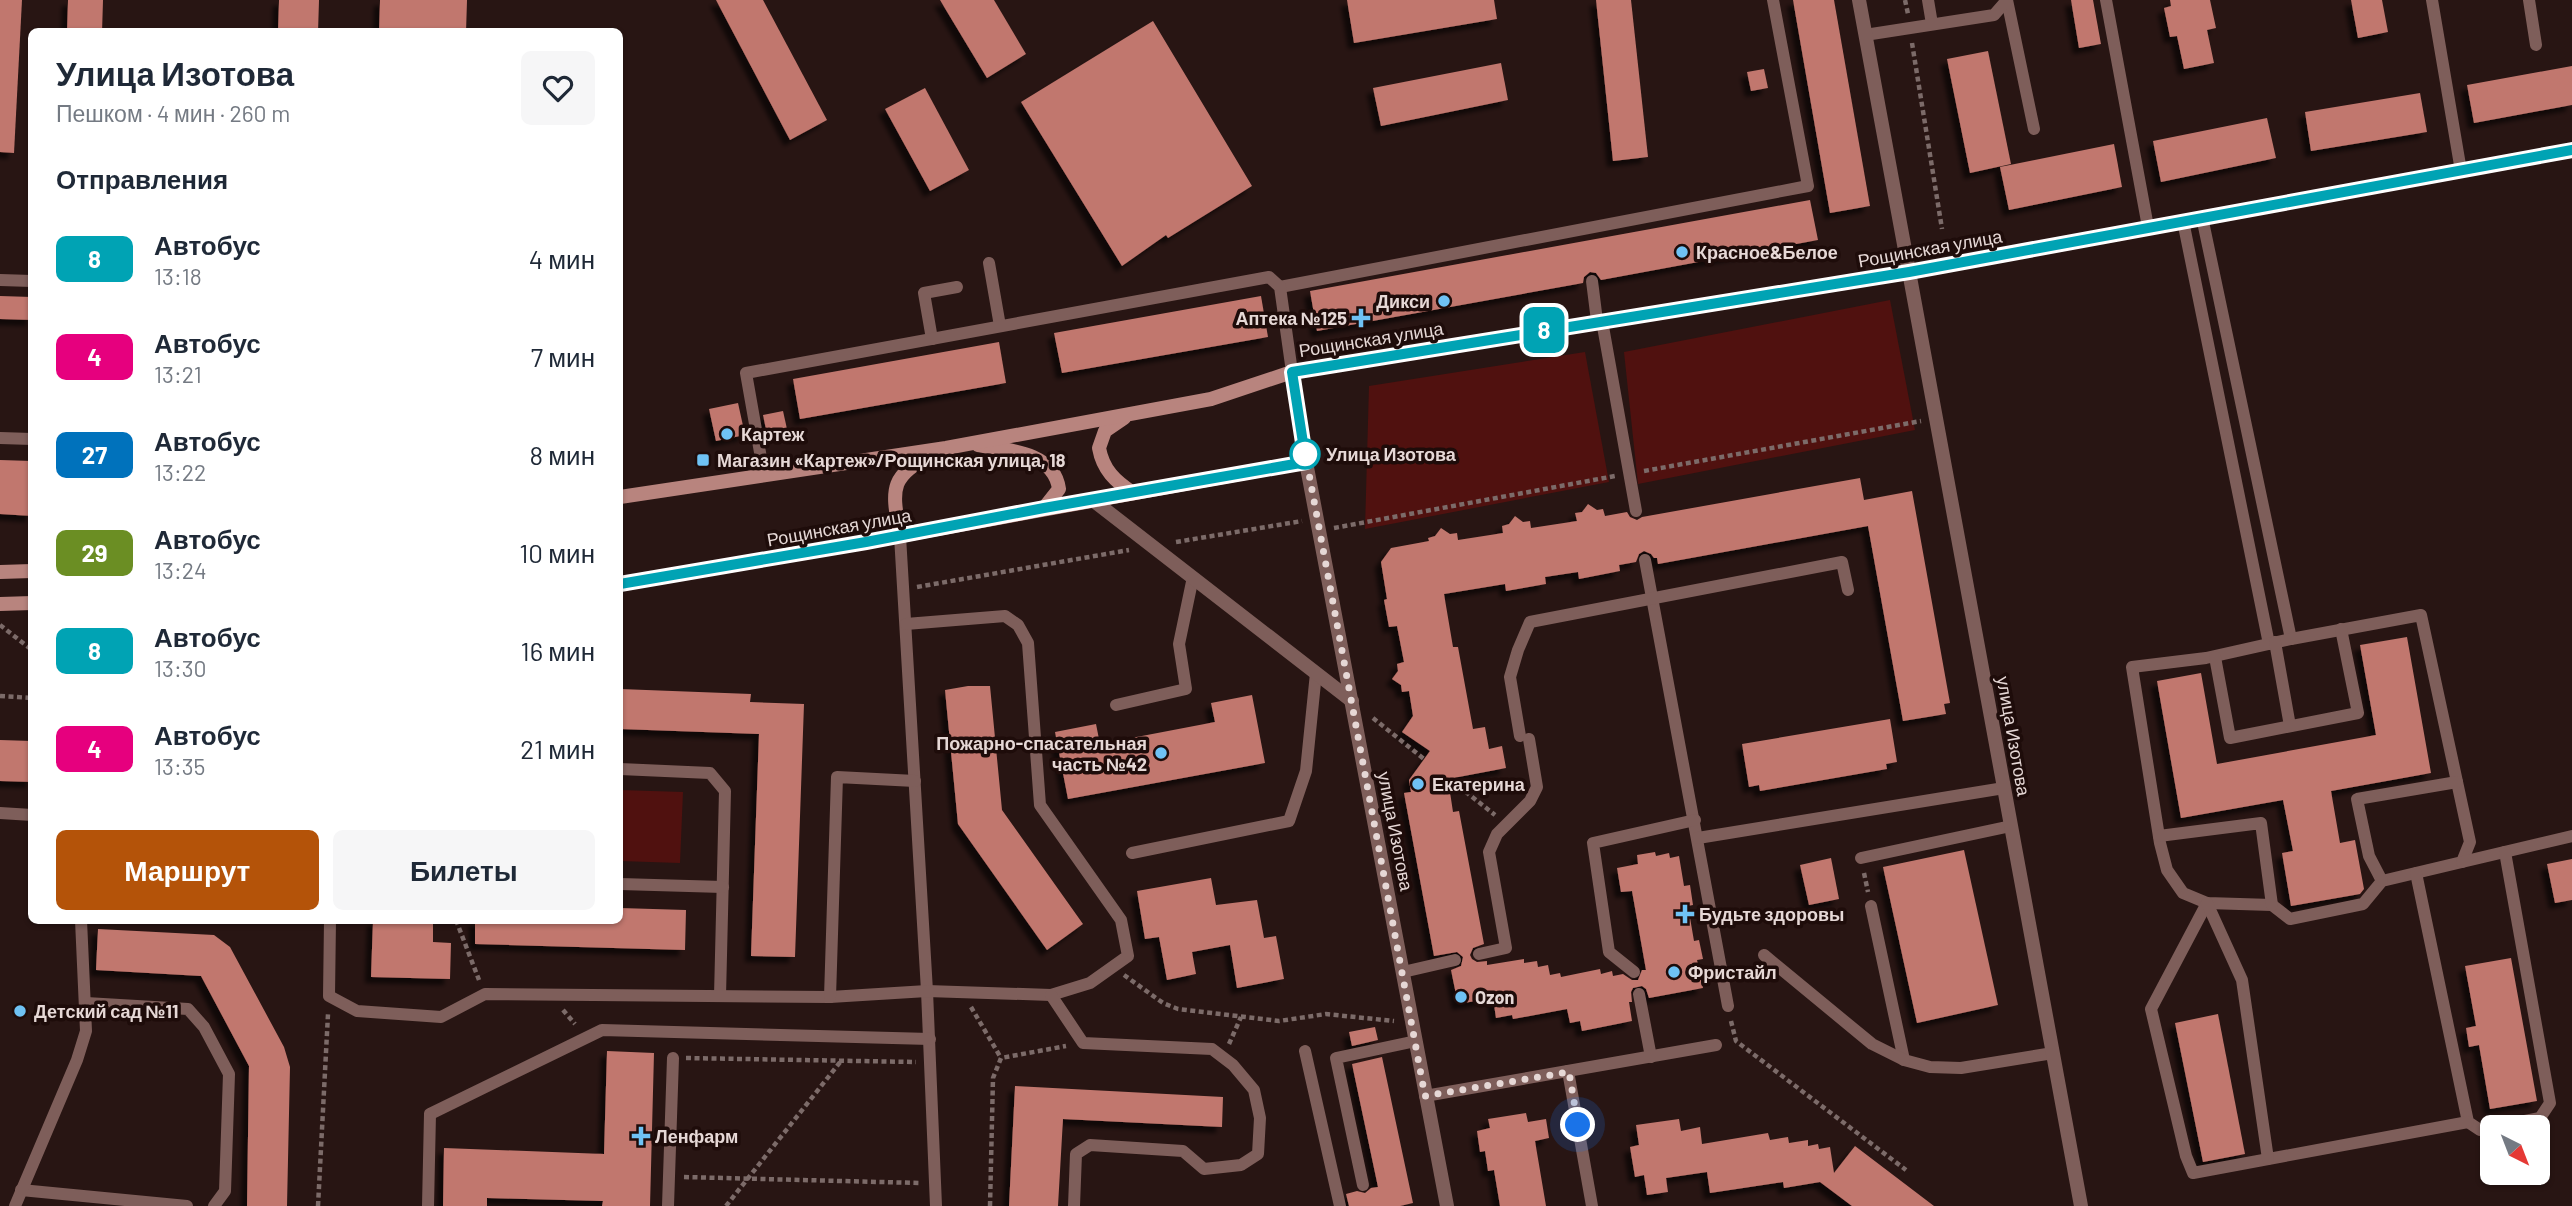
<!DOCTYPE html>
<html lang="ru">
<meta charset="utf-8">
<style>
:root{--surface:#fff;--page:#f6f6f7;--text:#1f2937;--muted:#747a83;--accent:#b45309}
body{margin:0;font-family:Barlow,sans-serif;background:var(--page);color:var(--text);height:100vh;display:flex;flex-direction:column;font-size:26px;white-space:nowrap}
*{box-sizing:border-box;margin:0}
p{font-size:23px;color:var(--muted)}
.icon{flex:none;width:38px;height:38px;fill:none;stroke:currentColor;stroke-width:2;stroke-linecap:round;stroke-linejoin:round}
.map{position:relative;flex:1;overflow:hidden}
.panel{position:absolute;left:28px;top:28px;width:595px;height:896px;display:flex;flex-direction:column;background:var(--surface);border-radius:10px;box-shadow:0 2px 5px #0004}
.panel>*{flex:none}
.badge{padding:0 14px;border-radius:10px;font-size:24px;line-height:46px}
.needle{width:46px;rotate:138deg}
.tools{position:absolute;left:2480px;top:1115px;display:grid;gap:14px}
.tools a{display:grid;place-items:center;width:70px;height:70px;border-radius:10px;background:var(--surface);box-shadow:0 2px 5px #0004;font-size:35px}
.you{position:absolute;width:35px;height:35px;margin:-18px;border:5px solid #fff;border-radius:50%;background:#1a73e8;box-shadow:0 0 0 10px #1a73e833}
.map>.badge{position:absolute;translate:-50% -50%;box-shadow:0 0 0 4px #fff}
h2{padding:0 28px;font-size:26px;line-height:63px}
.round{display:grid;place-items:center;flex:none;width:74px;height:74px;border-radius:10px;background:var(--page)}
.overview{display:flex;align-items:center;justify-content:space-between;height:119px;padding:0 28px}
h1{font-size:33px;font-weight:600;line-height:52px}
.button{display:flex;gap:14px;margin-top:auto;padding:14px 28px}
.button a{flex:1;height:80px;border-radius:10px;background:var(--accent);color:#fff;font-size:28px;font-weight:600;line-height:80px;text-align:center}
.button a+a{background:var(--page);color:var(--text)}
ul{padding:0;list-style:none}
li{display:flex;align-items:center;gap:21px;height:98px;padding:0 28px}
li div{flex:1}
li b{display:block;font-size:26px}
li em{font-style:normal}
li .badge{min-width:77px;font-weight:700;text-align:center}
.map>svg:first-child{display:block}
.green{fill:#50110f}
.building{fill:#c1776e;filter:url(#shadow)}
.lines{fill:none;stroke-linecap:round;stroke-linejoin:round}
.path{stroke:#7c6b69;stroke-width:4.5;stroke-dasharray:5 3.5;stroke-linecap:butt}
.lane{stroke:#7e5e5a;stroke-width:12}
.street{stroke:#7e5e5a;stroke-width:14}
.secondary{stroke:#b8847e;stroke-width:14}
.line-casing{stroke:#fff;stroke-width:16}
.line{stroke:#00a3b4;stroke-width:10}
.walk{stroke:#e6d8d6;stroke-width:7;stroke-dasharray:0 12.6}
.poi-dot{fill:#6fc2f4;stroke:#1e0c0a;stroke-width:2.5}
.stop-dot{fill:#fff;stroke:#00a3b4;stroke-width:3.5}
.labels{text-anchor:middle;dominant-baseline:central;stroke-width:7;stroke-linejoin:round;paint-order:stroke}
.street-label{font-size:18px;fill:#e6d8d6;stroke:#1e0c0a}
.poi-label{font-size:18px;font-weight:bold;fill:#e6d8d6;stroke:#1e0c0a;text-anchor:start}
.stop-label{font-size:18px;font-weight:bold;fill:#e6d8d6;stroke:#1e0c0a;text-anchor:start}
</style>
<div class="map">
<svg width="2572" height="1206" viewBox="0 0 2572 1206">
<defs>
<filter id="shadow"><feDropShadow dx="-6" dy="6" stdDeviation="2" flood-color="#0009"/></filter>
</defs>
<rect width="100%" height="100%" fill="#281513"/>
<g class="green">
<polygon points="1890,300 1915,430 1638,484 1624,352"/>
<polygon points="1585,352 1609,482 1365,529 1369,386"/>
<polygon points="620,790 683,792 680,863 620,861"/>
</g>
<g class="building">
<polygon points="0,0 22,0 14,153 0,152"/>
<polygon points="68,0 103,0 102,32 67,32"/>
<polygon points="279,0 319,0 318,32 278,32"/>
<polygon points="380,0 467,0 466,32 379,32"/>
<polygon points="716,0 763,0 827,120 790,140"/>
<polygon points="940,0 994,0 1026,54 987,78"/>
<polygon points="1347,0 1494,0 1497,19 1354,43"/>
<polygon points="1596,0 1631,0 1648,157 1613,161"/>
<polygon points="1793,0 1834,0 1870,206 1830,213"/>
<polygon points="2071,0 2093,0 2101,44 2079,48"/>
<polygon points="2170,0 2210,0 2216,28 2207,30 2214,63 2184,69 2177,36 2170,37 2164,8 2171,6"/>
<polygon points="2351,0 2382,0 2388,32 2358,38"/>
<polygon points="1153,21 1252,186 1168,238 1166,235 1122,266 1021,102"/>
<polygon points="1988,51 2011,164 1970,173 1947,59"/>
<polygon points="1501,63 1508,100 1381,126 1373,88"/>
<polygon points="2572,66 2572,105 2474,123 2467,85"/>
<polygon points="1764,69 1768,88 1751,91 1747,72"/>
<polygon points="925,88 969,170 930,191 885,109"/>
<polygon points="2420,93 2427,132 2311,151 2305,112"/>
<polygon points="2267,118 2276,158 2161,182 2153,141"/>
<polygon points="2114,144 2122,187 2009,210 2000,167"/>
<polygon points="1810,200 1818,240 1601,280 1596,273 1590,272 1584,277 1583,283 1317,331 1310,291"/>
<polygon points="0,296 32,297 32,320 0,319"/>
<polygon points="1261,296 1268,337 1062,373 1054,333"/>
<polygon points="999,342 1006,383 800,419 793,379"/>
<polygon points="738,403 745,435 716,441 709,409"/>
<polygon points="783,411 787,429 767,434 763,415"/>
<polygon points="0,460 32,461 32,516 0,514"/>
<polygon points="1860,478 1864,500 1912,491 1950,703 1944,704 1946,714 1903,721 1868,526 1658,564 1657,558 1654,558 1651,554 1644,551 1639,554 1636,562 1619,565 1620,571 1579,579 1578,572 1545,577 1546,584 1506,591 1505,584 1444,594 1453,647 1458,647 1473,729 1485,727 1489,749 1502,746 1506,768 1448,779 1453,812 1459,811 1484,944 1473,948 1470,955 1472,959 1477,962 1487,961 1487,965 1524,959 1524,963 1537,961 1538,967 1548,965 1550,975 1560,973 1561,977 1600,969 1601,974 1612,971 1613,976 1623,974 1632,980 1638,980 1642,970 1646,970 1632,891 1621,892 1617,868 1638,864 1637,855 1655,852 1656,856 1669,853 1670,858 1679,856 1684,886 1690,885 1693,905 1688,906 1694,941 1699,940 1703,959 1697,960 1703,988 1649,998 1646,989 1642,986 1633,988 1631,992 1632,1002 1629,1002 1632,1021 1582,1031 1580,1021 1570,1023 1567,1009 1513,1019 1512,1015 1496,1018 1493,998 1458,1004 1451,970 1461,966 1463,957 1457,952 1434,956 1404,793 1411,792 1409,780 1430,751 1402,732 1413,716 1409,691 1402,692 1401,685 1392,679 1398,671 1397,664 1404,662 1397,626 1389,627 1384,600 1387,599 1381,562 1391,548 1429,541 1428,538 1435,536 1441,528 1450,534 1457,533 1458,540 1503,533 1502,526 1509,524 1515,516 1523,522 1530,521 1531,528 1577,521 1575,513 1582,512 1588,504 1597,510 1603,509 1605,516 1627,512 1630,517 1637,520 1642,517"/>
<polygon points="2407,637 2431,773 2331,791 2340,843 2355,840 2364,889 2360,894 2291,906 2282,853 2293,851 2283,800 2181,818 2157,681 2201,673 2217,764 2376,735 2360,645"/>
<polygon points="968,686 990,686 1002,810 1083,924 1047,950 958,824 945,690"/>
<polygon points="620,689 751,694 750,702 804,704 795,957 751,956 759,734 620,729"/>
<polygon points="1252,695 1265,763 1068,799 1055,732 1096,724 1100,744 1215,722 1211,703"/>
<polygon points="1890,719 1897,762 1886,764 1887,769 1760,791 1759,785 1749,787 1742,744"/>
<polygon points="0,740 32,741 32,782 0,781"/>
<polygon points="1964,850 1998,1005 1917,1023 1883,867"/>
<polygon points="1831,858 1839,899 1809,905 1800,865"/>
<polygon points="2572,859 2572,900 2555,903 2547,864"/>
<polygon points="1211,878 1216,905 1257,900 1264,938 1276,936 1284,979 1237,988 1230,945 1192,952 1196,974 1167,980 1159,937 1145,939 1137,891"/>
<polygon points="620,908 686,910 685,950 475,944 475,920 620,920"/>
<polygon points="373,920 433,920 433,942 451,943 450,979 371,977"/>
<polygon points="98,929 214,935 230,947 284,1047 290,1067 287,1206 247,1206 249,1066 201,976 96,970"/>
<polygon points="2511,958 2537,1101 2490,1109 2479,1045 2469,1047 2466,1028 2476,1026 2465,966"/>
<polygon points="2218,1014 2245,1154 2203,1162 2175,1023"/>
<polygon points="1375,1027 1378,1040 1352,1046 1349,1032"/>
<polygon points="607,1051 654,1053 650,1206 602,1206 603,1201 487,1198 487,1206 443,1206 444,1148 604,1154"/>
<polygon points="1382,1057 1413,1203 1400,1206 1349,1206 1346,1194 1357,1191 1365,1193 1371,1188 1378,1187 1352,1064"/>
<polygon points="1015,1086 1223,1097 1222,1127 1063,1119 1058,1206 1009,1206"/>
<polygon points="1526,1113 1528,1122 1546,1119 1549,1138 1535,1141 1546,1206 1500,1206 1494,1170 1488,1171 1485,1151 1480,1152 1477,1131 1490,1128 1488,1119"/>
<polygon points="1679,1119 1681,1131 1700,1127 1702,1144 1768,1133 1770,1140 1788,1137 1789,1143 1808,1140 1808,1146 1818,1144 1819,1149 1830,1147 1834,1173 1855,1146 1934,1206 1852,1206 1820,1182 1784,1188 1783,1182 1710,1193 1707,1172 1666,1178 1668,1192 1647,1195 1644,1175 1635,1177 1630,1147 1639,1145 1636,1125"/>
</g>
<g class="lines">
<g class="path">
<polyline points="1905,0 1908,14"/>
<polyline points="1912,43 1942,229"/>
<polyline points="1644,471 1921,421"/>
<polyline points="1334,528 1615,476"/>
<polyline points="1176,542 1302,521"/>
<polyline points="917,587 1129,550"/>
<polyline points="0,625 32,650"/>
<polyline points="0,696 32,698"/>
<polyline points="1373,718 1424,759"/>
<polyline points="1452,781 1495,815"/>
<polyline points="1864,873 1868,892"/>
<polyline points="456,920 479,980"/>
<polyline points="1124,975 1163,1003 1178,1009 1279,1021 1326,1014 1394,1021"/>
<polyline points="971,1007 1001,1058"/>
<polyline points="563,1010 575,1024"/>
<polyline points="1731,1021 1736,1041 1906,1170"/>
<polyline points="1229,1044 1241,1017"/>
<polyline points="686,1058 916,1062"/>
<polyline points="684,1177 920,1183"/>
<polyline points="318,1206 328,1014"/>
<polyline points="726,1206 841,1061"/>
<polyline points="990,1206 993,1078 1001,1058 1066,1046"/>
</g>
<g class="lane">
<polyline points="1928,0 1932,24"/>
<polyline points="2007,0 2034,129"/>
<polyline points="2106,0 2148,227"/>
<polyline points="2432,0 2461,171"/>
<polyline points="2529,0 2536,45"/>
<polyline points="1865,35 1994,15 2007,0"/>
<polyline points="2202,217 2291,639"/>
<polyline points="2183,221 2269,644"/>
<polyline points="989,263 1000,326"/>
<polyline points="0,280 32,281"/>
<polyline points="1592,281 1597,321"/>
<polyline points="1280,287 1808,186 1773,0"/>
<polyline points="1602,321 1636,511"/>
<polyline points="932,339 924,293 957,287"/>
<polyline points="0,438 32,439"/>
<polyline points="764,475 746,373 1269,277 1280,287 1292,372"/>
<polyline points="900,536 927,991 936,1206"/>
<polyline points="1645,560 1728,1006"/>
<polygon points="2421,615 2470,842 2462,862 2382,881 2363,904 2290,919 2272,905 2207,903 2183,893 2167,870 2160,843 2132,667 2206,658 2291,639"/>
<polyline points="2275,642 2290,726"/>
<polyline points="2215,657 2230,738 2358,713 2341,629"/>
<polyline points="1116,705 1186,689 1179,644 1193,577"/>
<polyline points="1520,736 1510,677 1518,650 1530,622 1842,562 1848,590"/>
<polyline points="620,769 710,773 725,791 720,996"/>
<polyline points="0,813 32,815"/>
<polyline points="2159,836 2261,823 2272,905"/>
<polyline points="1698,838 2004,788"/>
<polyline points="1132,853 1289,821 1306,771 1316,673"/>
<polyline points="1861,858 2011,826"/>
<polyline points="2462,862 2572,836"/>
<polyline points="2416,873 2468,1122 2480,1130 2492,1128"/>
<polyline points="2382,881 2369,856 2357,799 2457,782"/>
<polyline points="620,884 723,887"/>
<polyline points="2207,903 2151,1009 2186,1156 2193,1173 2468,1122"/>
<polyline points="2207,903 2242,980 2268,1159"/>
<polyline points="1871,906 1904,1060 1930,1067 1961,1068 2053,1053"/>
<polyline points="330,920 329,996 357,1011 441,1017 485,994 830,997 927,991 1051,995 1090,983 1128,956 1121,920 1040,805 1028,643 1018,625 1005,616 906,624"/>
<polyline points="1479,954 1506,948 1489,852 1497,834 1530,801 1537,787 1529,739"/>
<polyline points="1764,955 1872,1044 1904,1060"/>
<polyline points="1403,972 1455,960"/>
<polyline points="1634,972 1609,952 1593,843 1695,820"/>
<polyline points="1639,994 1651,1057"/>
<polyline points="1051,995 1083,1043 1212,1049 1233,1065 1254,1090 1260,1118 1258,1154 1241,1165 1204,1169 1183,1151 1090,1145 1076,1154 1074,1206"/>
<polyline points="830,997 837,777 915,781"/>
<polyline points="86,1003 188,1009 204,1027 229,1074 225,1191 214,1206"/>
<polyline points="1305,1051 1340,1206"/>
<polyline points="1568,1071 1592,1206"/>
<polyline points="1425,1096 1716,1045"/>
<polyline points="2495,1127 2540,1118 2550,1103 2505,852"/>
<polyline points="1363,1185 1336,1058 1416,1041"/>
<polyline points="21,1190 187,1206"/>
<polyline points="15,1206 77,1060 86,1031 81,920"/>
<polyline points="428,1206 430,1114 602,1030 930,1039"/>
<polyline points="668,1206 673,1058"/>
</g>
<g class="street">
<polyline points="1859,0 2081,1206"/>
<polyline points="1306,462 1447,1206"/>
<polyline points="1094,501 1352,701"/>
</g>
<g class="secondary">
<path d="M1124,418L1105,431L1099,448C1103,470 1115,481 1133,493"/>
<path d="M978,445C1008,450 1054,452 1059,489L1044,508"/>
<polyline points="620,497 946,448 1211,399 1292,372 1909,272 2572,150"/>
<path d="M900,536C892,488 888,477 935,453"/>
<polyline points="0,572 32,571"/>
<polyline points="620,584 866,542 1306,462 1292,372"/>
<polyline points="0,604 32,603"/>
</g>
</g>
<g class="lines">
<defs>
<polyline id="line" points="620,584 866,542 1044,508 1306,462 1292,372 1909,272 2572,150"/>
</defs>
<use href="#line" class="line-casing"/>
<use href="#line" class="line"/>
<polyline class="walk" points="1305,454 1304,447 1425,1096 1569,1072 1578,1125"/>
</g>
<g class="poi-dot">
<circle cx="1682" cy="252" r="7"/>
<circle cx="1444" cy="301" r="7"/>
<path d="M1357.5 307.5h7v7h7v7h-7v7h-7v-7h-7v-7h7z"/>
<circle cx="727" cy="434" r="7"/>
<rect x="696" y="453" width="14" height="14" rx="3.5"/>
<circle cx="1161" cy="753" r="7"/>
<circle cx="1418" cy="784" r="7"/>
<path d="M1681.5 903.5h7v7h7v7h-7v7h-7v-7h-7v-7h7z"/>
<circle cx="1674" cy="972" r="7"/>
<circle cx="1461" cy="997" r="7"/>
<circle cx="20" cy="1011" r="7"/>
<path d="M637.5 1125.5h7v7h7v7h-7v7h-7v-7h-7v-7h7z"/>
</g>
<circle class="stop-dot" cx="1305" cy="454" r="14"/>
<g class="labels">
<g class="street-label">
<text transform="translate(1930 248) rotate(-10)">Рощинская улица</text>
<text transform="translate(1371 339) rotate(-9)">Рощинская улица</text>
<text transform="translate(839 527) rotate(-10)">Рощинская улица</text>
<text transform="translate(2014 736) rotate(80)">улица Изотова</text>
<text transform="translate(1396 831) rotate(79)">улица Изотова</text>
</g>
<g class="poi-label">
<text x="1696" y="252">Красное&amp;Белое</text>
<text x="1430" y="301" text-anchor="end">Дикси</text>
<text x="1347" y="318" text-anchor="end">Аптека №125</text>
<text x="741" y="434">Картеж</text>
<text x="717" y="460">Магазин «Картеж»/Рощинская улица, 18</text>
<text x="1147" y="743" text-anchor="end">Пожарно-спасательная<tspan x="1147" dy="21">часть №42</tspan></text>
<text x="1432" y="784">Екатерина</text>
<text x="1699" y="914">Будьте здоровы</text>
<text x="1688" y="972">Фристайл</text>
<text x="1475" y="997">Ozon</text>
<text x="34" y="1011">Детский сад №11</text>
<text x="655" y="1136">Ленфарм</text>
</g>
<g class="stop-label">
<text x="1326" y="454">Улица Изотова</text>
</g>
</g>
</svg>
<div class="tools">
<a><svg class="needle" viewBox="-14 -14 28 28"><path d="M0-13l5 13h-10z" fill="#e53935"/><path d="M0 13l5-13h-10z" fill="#747a83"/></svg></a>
</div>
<div class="you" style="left:1578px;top:1125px"></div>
<b class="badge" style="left:1544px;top:330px;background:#00a3b4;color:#fff">8</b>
<section class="panel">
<div class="overview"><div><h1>Улица Изотова</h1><p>Пешком · 4 мин · 260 m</p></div><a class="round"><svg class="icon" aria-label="heart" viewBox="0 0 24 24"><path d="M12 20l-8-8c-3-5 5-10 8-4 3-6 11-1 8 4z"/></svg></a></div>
<h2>Отправления</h2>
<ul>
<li><span class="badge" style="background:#00a3b4;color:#fff">8</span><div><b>Автобус</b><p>13:18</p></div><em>4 мин</em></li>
<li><span class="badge" style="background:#e6007e;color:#fff">4</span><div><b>Автобус</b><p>13:21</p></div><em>7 мин</em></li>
<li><span class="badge" style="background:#0072bc;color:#fff">27</span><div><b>Автобус</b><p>13:22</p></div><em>8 мин</em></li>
<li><span class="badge" style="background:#6b8e23;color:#fff">29</span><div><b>Автобус</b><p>13:24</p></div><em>10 мин</em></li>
<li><span class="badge" style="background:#00a3b4;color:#fff">8</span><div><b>Автобус</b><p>13:30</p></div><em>16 мин</em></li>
<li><span class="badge" style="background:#e6007e;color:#fff">4</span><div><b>Автобус</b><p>13:35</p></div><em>21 мин</em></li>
</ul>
<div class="button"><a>Маршрут</a><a>Билеты</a></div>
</section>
</div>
